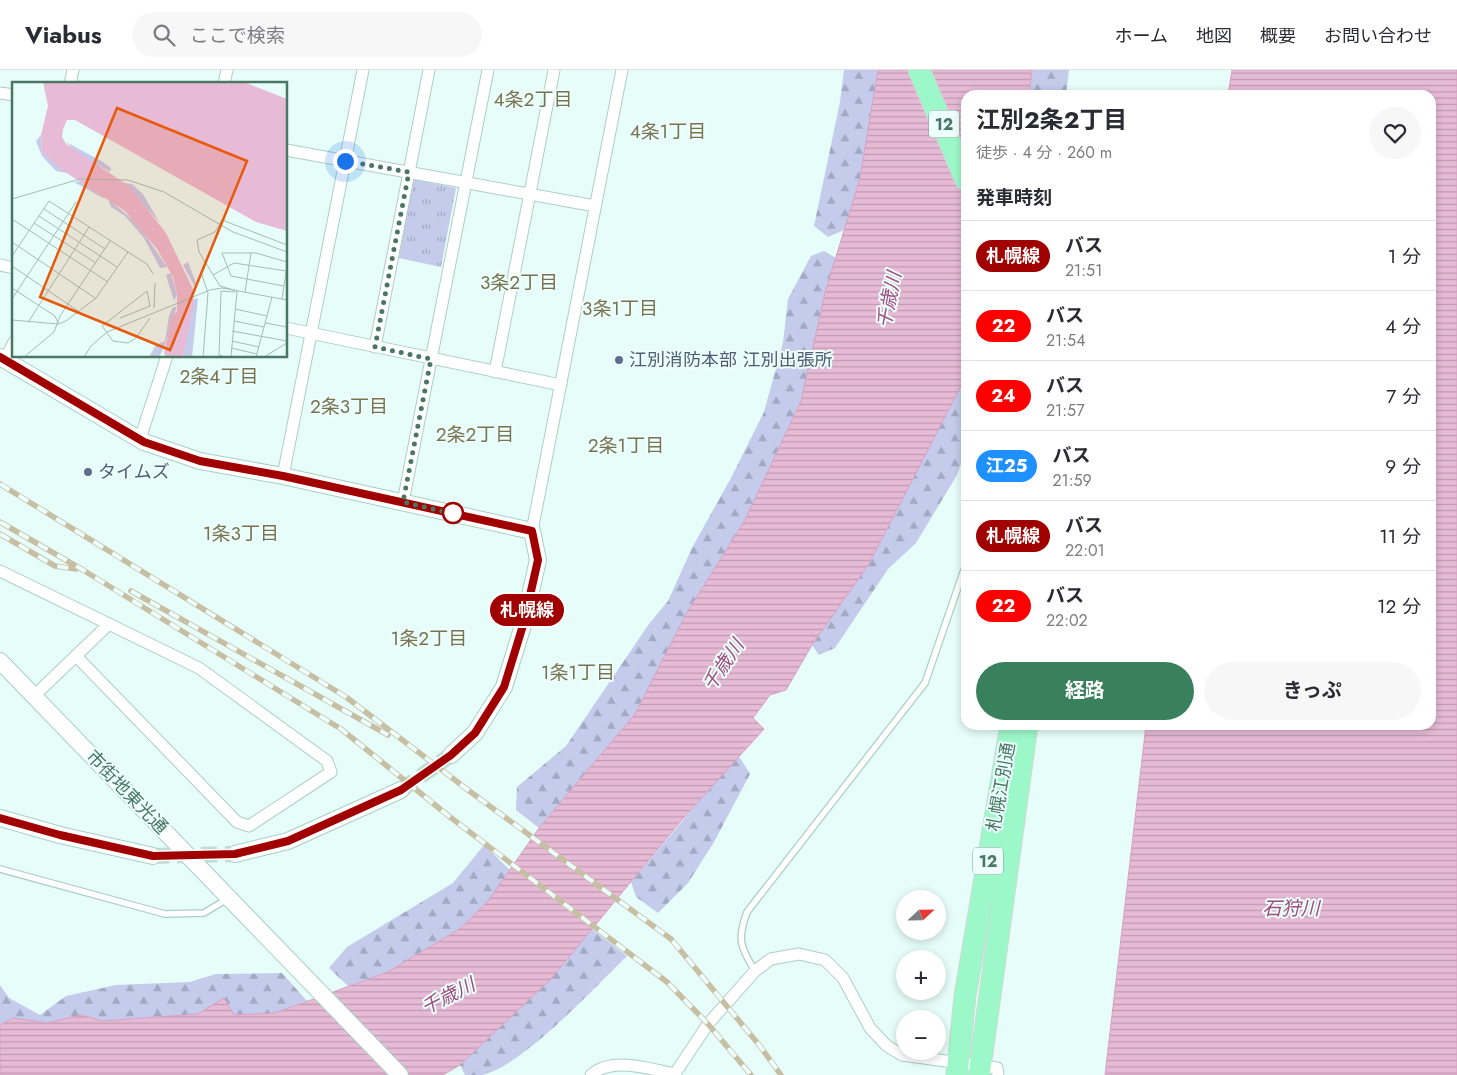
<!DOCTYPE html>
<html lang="ja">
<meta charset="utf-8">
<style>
:root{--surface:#fff;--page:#f7f7f7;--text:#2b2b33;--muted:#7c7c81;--line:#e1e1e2;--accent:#39805d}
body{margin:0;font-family:Jost,"Noto Sans JP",sans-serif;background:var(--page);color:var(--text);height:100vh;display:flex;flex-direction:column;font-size:19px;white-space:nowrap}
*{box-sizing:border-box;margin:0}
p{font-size:16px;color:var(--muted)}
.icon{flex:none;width:28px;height:28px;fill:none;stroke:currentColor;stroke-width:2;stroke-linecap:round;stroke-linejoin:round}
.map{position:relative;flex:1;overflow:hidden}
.side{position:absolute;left:961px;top:20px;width:475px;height:640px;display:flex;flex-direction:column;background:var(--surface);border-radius:15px;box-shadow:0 2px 8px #0003}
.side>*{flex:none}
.badge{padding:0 10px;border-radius:16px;font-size:18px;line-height:32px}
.needle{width:32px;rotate:68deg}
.buttons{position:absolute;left:896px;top:820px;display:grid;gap:10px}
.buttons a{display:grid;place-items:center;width:50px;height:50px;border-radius:50%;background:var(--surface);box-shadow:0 2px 8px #0003;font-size:25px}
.you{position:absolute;width:25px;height:25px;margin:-12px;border:4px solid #fff;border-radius:50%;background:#1a73e8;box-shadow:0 0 0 8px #1a73e833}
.map>.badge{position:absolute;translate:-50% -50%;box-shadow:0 0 0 2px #fff}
h2{padding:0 15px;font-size:19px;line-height:45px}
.round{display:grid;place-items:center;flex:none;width:52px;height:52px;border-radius:26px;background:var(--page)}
.overview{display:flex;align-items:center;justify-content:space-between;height:85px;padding:0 15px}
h1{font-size:24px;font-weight:700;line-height:38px}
.cta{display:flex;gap:10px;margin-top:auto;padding:10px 15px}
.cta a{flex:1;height:58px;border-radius:30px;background:var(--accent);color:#fff;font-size:20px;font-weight:700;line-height:58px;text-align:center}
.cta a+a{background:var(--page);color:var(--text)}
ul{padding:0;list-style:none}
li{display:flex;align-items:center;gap:15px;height:70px;padding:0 15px;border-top:1px solid var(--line)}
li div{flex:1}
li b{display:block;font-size:19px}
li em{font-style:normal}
li .badge{min-width:55px;font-weight:700;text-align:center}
header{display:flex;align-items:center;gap:30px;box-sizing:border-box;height:70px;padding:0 25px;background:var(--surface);border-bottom:1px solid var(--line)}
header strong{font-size:24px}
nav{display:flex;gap:28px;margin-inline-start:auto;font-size:18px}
.search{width:350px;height:45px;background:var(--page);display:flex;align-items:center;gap:12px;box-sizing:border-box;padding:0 18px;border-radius:28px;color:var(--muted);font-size:19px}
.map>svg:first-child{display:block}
.grass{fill:url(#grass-tufts)}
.forest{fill:url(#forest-firs)}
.water{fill:url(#water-rules);stroke:#d9a0c3}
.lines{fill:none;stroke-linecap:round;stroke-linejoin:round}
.secondary-tunnel{stroke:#c0dcd4;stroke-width:16;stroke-dasharray:16 8;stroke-linecap:butt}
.lane-casing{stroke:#accfc3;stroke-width:8}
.street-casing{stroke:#accfc3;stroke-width:13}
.secondary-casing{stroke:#a7d0c2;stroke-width:18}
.highway-casing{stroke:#ccd9d4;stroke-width:23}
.lane{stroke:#fff;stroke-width:5.5}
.street{stroke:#fff;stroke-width:11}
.secondary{stroke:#fff;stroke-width:16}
.highway{stroke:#9df8c9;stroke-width:21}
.rail-casing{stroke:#c7bfa4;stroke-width:5.5}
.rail{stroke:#edfffc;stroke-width:4;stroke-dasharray:11;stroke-linecap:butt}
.line-casing{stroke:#fff;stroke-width:11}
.line{stroke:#a00000;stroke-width:8}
.walk{stroke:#4a7764;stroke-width:5;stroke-dasharray:0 9}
.service-dot{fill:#5c6f8a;stroke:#edfffc;stroke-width:2}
.stop-dot{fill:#fff;stroke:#a00000;stroke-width:2.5}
.labels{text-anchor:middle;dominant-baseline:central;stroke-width:4;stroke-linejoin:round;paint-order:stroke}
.shield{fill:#edfffc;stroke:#7ba092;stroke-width:1}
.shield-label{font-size:16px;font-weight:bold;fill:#4a7764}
.service-label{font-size:18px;fill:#4e5e75;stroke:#edfffc;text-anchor:start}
.street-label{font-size:18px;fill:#4a7764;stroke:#edfffc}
.neighbourhood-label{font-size:19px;fill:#787451;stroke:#edfffc}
.water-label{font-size:19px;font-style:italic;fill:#a04c7f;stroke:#edfffc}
.inset-road{fill:none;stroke:#9fbfb4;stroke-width:1}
.view{fill:#e8590c;fill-opacity:0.15;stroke:#e8590c;stroke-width:2.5}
.inset-edge{fill:none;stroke:#4a7764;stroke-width:2.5}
</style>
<header>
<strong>Viabus</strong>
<div class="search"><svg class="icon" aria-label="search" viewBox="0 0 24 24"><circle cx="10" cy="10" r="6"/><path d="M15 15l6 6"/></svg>ここで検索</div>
<nav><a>ホーム</a><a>地図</a><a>概要</a><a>お問い合わせ</a></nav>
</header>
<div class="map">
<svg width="1457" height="1005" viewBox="0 0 1457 1005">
<defs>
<pattern id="grass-tufts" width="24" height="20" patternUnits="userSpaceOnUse" patternTransform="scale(1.25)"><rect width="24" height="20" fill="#c4cbeb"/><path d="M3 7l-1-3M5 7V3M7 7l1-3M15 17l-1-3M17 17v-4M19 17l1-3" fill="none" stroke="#a1aac2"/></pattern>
<pattern id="forest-firs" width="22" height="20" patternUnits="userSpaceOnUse" patternTransform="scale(1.25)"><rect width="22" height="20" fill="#c4cbeb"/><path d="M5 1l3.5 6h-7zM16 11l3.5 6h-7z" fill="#a1aac2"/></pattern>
<pattern id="water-rules" width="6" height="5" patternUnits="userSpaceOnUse" patternTransform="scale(1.25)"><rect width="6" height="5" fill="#e7bad6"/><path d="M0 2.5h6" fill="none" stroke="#bd9cb1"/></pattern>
</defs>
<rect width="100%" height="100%" fill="#e7fdf9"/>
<polygon class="grass" points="413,109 456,118 441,197 399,188"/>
<g class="forest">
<polygon points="844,0 878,0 860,108 844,160 828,167 814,156 840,32"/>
<polygon points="1032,0 1069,0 1066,25 1029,25"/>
<polygon points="824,181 836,188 825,223 801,331 745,450 686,544 635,644 539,758 516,740 517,717 566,676 649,554 668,531 692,478 732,406 764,342 783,273 788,229 811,186"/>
<polygon points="966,306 966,380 957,405 916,473 888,499 835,578 819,585 812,575 869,494"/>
<polygon points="738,685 750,704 714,772 688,813 658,843 636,827 631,812"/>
<polygon points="484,775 511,801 488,831 461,858 388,902 348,916 329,898 347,877 453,813"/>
<path d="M592,859L627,886C596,916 521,998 481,1005C476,1005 470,1005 465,1005L460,995L551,909Z"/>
<polygon points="282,903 307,931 275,943 234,945 224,929 198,944 103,951 81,945 47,953 13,948 0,955 0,915 9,928 40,945 66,926 116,915 190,912 216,904"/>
</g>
<g class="water">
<polygon points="878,0 1032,0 1029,25 966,25 966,306 869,494 812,575 786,620 770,625 753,648 764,659 680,752 551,909 460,995 443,1005 0,1005 0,955 13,948 47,953 81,945 103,951 198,944 224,928 234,945 275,943 388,902 461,858 488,831 539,758 635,644 686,544 745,450 801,331 825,223 860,108"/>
<polygon points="1232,0 1457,0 1457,1005 1105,1005 1146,655 1431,655 1431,25 1228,25"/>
</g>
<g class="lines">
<g class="secondary-tunnel">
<polyline points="401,720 451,685"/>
<polyline points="153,786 235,784"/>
</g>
<defs>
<g id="lane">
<polyline points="0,799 165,844 204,843 227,829"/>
<path d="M755,901C740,877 737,869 747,842L925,613L966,494"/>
</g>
<g id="street">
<polyline points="70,14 73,0"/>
<polyline points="224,14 227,0"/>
<polyline points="0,23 14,25"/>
<polyline points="286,80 595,136"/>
<polyline points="0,195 14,198"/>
<polyline points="286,258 561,315"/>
<polyline points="375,277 429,0"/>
<polyline points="5,290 14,272"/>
<polyline points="495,302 554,0"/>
<polyline points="140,369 167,286"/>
<polyline points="283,406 363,0"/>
<polyline points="403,432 488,0"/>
<polyline points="532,461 622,0"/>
<polyline points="0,501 199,598 327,691 331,702 249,756 237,752 76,586"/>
<polyline points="34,626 109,554"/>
<path d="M591,1005C612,986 649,999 675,1004"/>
<polyline points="674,1005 708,954 755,901 771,889 799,884 825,890 843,908 870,958 887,976 902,985 997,998 998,1005"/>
</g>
<g id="secondary">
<polyline points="0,287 144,372 200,391 283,406 532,461 538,490 524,552 504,617 475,663 451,685"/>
<polyline points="0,591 400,1005"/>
<polyline points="0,748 60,765 153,786"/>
<polyline points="235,784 288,771 401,720"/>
</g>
<g id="highway">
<polyline points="919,0 966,110"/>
<polyline points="957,1005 965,926 1011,655"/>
<polyline points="979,1005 1027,655"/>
</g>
</defs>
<use href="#lane" class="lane-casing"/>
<use href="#street" class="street-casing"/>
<use href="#secondary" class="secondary-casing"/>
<use href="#highway" class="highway-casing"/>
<use href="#lane" class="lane"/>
<use href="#street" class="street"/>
<use href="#secondary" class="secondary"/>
<use href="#highway" class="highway"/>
<defs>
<g id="rail">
<polyline points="0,414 346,627 472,723 671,869 760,976 781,1005"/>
<polyline points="0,452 83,500 341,659 450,747 667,912 708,954 751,1005"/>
<polyline points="0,464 55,496 76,499"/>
<polyline points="131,521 388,665"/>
</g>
</defs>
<use href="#rail" class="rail-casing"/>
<use href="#rail" class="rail"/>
</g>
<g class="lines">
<defs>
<polyline id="line" points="0,287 144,372 200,391 283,406 532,461 538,490 524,552 504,617 475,663 451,685 401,720 288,771 235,784 153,786 60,765 0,748"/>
</defs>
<use href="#line" class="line-casing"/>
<use href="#line" class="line"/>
<polyline class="walk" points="345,91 409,102 375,277 431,289 403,432 455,444 453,443"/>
</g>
<g class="service-dot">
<circle cx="619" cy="290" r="5"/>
<circle cx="88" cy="402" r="5"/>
</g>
<circle class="stop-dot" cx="453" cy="443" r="10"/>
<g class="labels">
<g class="shield">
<rect x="929" y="40.5" width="30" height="27" rx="4"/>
<rect x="973" y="777.5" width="30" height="27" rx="4"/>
</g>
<g class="shield-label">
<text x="944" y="54">12</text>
<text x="988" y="791">12</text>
</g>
<g class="service-label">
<text x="629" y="290">江別消防本部 江別出張所</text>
<text x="98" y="402">タイムズ</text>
</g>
<g class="street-label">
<text transform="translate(1001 717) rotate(-80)">札幌江別通</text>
<text transform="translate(127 722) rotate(46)">市街地東光通</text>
</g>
<g class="neighbourhood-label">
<text x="533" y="29">4条2丁目</text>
<text x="668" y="61">4条1丁目</text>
<text x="519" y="212">3条2丁目</text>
<text x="620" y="238">3条1丁目</text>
<text x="219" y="306">2条4丁目</text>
<text x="349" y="336">2条3丁目</text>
<text x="475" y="364">2条2丁目</text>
<text x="626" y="375">2条1丁目</text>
<text x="241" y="463">1条3丁目</text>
<text x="429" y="568">1条2丁目</text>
<text x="578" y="602">1条1丁目</text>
</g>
<g class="water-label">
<text transform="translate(889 230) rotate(-79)">千歳川</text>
<text transform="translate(723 595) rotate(-56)">千歳川</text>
<text x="1291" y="838">石狩川</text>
<text transform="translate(448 926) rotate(-27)">千歳川</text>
</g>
</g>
<g transform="translate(12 12)">
<rect width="275" height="275" fill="#e7fdf9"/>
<path d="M29,53L30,70L55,91L44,89L30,74L24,59ZM54,60L91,80L99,86L98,90L66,72ZM70,99L87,109L93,117L62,100ZM112,101L120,102L131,112L147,140ZM96,117L126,142L155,185L148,186L132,156L113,134L99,125ZM176,180L184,201V207L171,183ZM159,191L165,212L162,219L154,193ZM186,216L180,275H171L182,217ZM165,224L152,266L147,275H137L144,263L153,259L157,234L160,226Z" fill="#c4cbeb"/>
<path d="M31,0H232L275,17V149L244,140L63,38H55L51,47L50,55L54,62L117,104L154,151L181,207L182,220L171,275H154L152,271L160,235L165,229V212L161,195L145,167L113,129L50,88L30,70L29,53L36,24Z" fill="#e7bad6"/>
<path class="inset-road" d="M0,117L68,97L116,98L152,110L221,150L275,170M32,127L93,167M27,134L105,185M0,137L96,200M22,141L84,181M0,160L83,216M0,174L37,119L116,170M0,184L66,229M201,193L222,181L274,189M272,204L219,194L210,171H244L275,180M0,206L43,234L46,241M233,210L239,171M0,217L64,120M270,217L275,184M142,226L143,201M223,227L255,234M108,236L138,224L135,209L90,244L101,259L116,261L124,256L138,236M0,238L46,242L54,239L84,216L116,170L135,182L141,192M17,239L77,145M222,239L252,245M253,241L275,245M220,249L275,259M220,259L247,265M219,266L245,272M12,275L42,250L48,234L98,159M72,275L79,264L95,250L198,208L210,206L275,218M191,275L196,211L189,190L194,180M213,275L207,273L209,209L223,210M219,275L225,209L208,204L187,170L185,158L203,150L210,138L275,163M244,275L260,215M252,275L275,261"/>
<path class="view" d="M105,26L235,79L158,268L28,215Z"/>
<rect width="275" height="275" class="inset-edge"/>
</g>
</svg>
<div class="buttons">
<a><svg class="needle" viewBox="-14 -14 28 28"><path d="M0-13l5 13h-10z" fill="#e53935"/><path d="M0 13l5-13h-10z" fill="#7c7c81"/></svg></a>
<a>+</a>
<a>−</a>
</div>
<div class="you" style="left:345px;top:91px"></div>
<b class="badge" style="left:527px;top:540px;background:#a00000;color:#fff">札幌線</b>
<section class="side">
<div class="overview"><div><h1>江別2条2丁目</h1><p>徒歩 · 4 分 · 260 m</p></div><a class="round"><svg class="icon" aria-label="heart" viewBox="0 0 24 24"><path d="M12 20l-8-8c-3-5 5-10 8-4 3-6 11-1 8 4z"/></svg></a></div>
<h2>発車時刻</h2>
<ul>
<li><span class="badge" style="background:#a00000;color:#fff">札幌線</span><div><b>バス</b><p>21:51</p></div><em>1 分</em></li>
<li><span class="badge" style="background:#f00;color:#fff">22</span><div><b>バス</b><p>21:54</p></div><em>4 分</em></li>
<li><span class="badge" style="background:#f00;color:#fff">24</span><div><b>バス</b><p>21:57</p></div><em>7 分</em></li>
<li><span class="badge" style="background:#1e90ff;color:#fff">江25</span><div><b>バス</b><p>21:59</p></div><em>9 分</em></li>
<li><span class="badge" style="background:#a00000;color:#fff">札幌線</span><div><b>バス</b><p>22:01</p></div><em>11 分</em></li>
<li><span class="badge" style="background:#f00;color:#fff">22</span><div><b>バス</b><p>22:02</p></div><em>12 分</em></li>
</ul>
<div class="cta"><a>経路</a><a>きっぷ</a></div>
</section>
</div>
